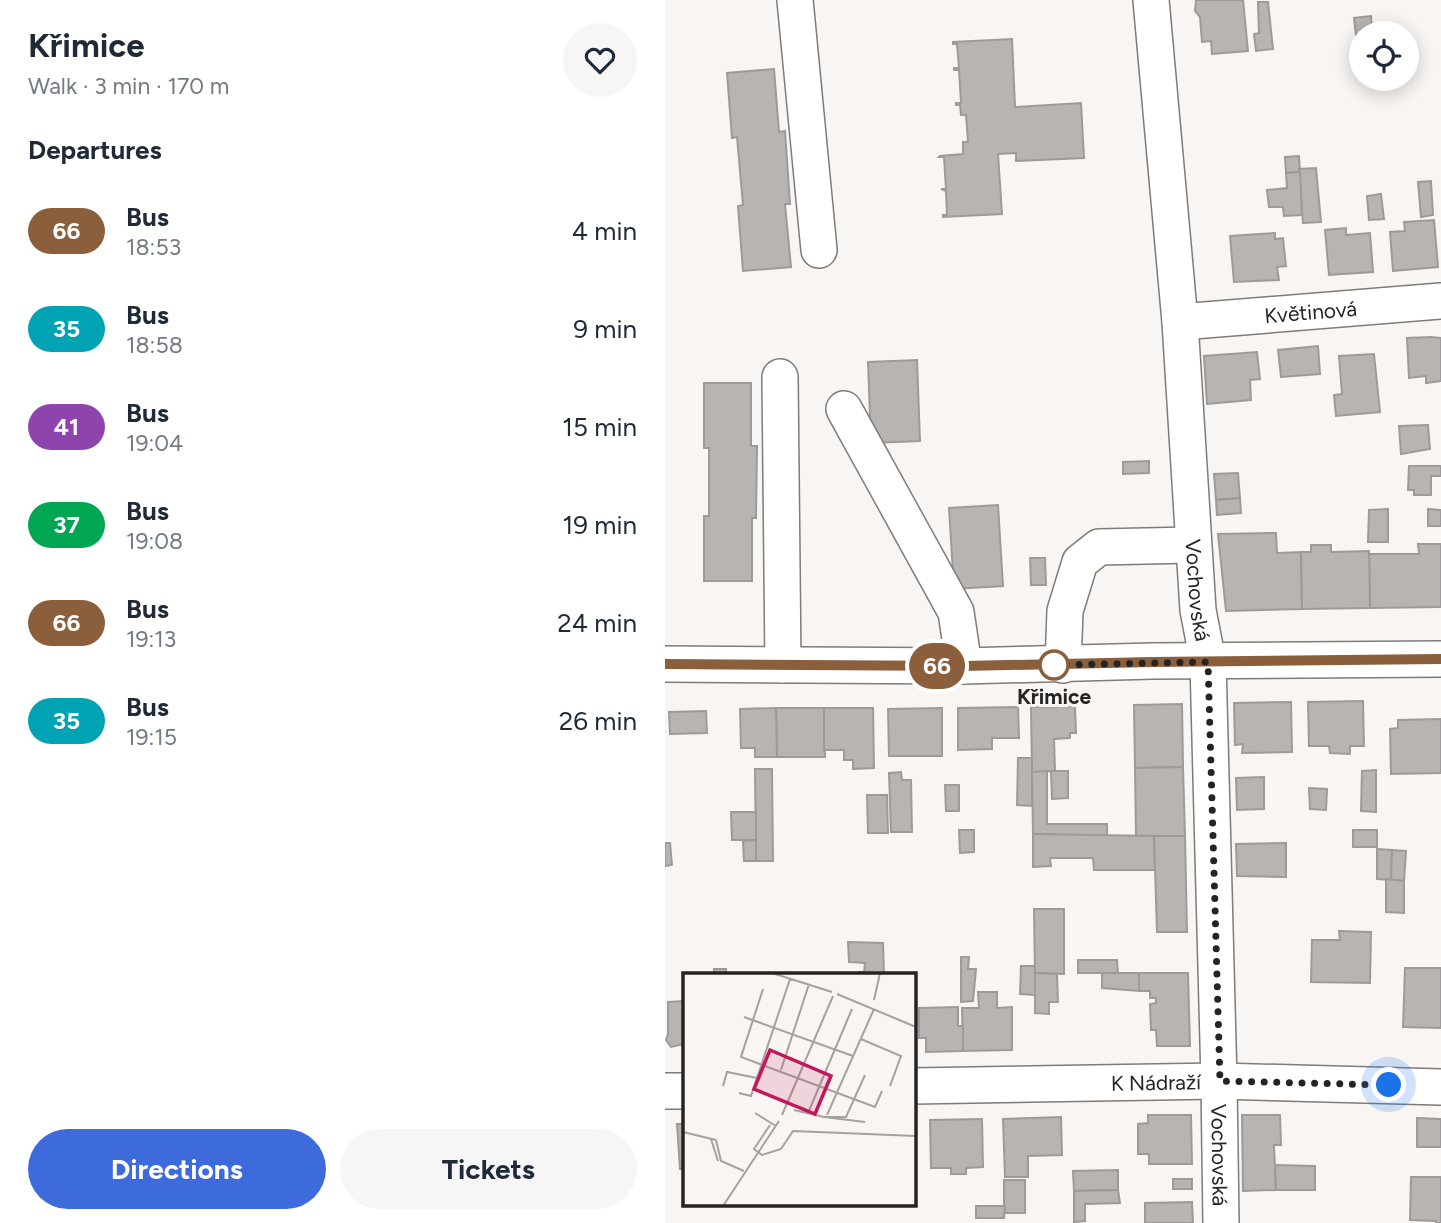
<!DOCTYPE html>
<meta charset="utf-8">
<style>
:root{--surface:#fff;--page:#f6f6f7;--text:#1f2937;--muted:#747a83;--accent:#3e6bdc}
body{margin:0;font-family:Figtree,sans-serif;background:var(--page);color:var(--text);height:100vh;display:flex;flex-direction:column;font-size:26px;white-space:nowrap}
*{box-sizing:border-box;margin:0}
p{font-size:23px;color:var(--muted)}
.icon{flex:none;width:38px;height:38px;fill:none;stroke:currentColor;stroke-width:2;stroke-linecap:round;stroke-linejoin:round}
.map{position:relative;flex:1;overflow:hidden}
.drawer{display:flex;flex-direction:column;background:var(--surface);width:665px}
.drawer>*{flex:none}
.badge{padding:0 14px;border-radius:23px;font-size:24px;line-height:46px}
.buttons{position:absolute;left:684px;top:21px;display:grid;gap:14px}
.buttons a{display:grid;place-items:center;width:70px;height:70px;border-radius:50%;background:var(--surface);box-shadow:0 4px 18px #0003;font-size:35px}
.you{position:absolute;width:35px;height:35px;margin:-18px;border:5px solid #fff;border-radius:50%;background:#1a73e8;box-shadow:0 0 0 10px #1a73e833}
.map>.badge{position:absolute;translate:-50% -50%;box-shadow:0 0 0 4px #fff}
h2{padding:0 28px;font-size:26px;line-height:63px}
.round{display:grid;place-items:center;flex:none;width:74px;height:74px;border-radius:37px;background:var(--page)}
.head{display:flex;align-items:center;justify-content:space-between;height:119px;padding:0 28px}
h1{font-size:33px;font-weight:700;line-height:52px}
.cta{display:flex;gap:14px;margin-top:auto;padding:14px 28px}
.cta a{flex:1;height:80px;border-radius:42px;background:var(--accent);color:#fff;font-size:28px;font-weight:700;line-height:80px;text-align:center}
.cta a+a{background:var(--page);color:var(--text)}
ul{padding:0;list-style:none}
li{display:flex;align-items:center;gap:21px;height:98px;padding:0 28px}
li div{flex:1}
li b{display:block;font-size:26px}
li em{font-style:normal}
li .badge{min-width:77px;font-weight:700;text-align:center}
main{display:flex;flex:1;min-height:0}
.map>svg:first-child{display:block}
.building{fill:#b7b4b2;stroke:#9e9a99;stroke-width:2}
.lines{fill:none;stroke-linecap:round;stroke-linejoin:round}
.minor-casing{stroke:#7e7b79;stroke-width:38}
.minor{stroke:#fff;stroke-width:35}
.line-casing{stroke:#fff;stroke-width:16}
.line{stroke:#8b5e3c;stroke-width:10}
.walk{stroke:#252423;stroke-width:7;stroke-dasharray:0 12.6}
.stop-dot{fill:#fff;stroke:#8b5e3c;stroke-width:3.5}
.labels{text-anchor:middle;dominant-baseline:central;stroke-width:6;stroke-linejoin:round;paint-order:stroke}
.street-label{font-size:21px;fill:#252423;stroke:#f8f5f3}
.stop-label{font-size:21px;font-weight:bold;fill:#252423;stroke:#f8f5f3}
.inset-road{fill:none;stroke:#a4a1a0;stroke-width:2}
.view{fill:#c2185b;fill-opacity:0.15;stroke:#c2185b;stroke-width:3.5}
.inset-edge{fill:none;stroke:#252423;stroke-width:3.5}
</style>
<main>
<section class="drawer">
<div class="head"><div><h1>Křimice</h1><p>Walk · 3 min · 170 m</p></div><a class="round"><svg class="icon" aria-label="heart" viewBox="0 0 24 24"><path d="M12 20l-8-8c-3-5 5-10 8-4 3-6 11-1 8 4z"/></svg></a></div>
<h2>Departures</h2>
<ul>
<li><span class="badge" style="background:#8b5e3c;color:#fff">66</span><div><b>Bus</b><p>18:53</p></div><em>4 min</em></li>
<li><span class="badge" style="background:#00a3b4;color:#fff">35</span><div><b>Bus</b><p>18:58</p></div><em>9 min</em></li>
<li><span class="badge" style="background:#8e44ad;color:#fff">41</span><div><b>Bus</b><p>19:04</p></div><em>15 min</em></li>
<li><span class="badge" style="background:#00a651;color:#fff">37</span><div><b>Bus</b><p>19:08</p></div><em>19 min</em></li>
<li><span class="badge" style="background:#8b5e3c;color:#fff">66</span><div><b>Bus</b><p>19:13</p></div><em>24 min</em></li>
<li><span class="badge" style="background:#00a3b4;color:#fff">35</span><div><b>Bus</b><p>19:15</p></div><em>26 min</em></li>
</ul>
<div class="cta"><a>Directions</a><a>Tickets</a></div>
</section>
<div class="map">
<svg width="776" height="1223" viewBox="0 0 776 1223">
<rect width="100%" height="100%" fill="#f8f5f3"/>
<g class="building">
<polygon points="531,0 578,0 583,51 547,54 546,41 537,42 535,17 530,11"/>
<polygon points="593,2 603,2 608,49 591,51 589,34 594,33"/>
<polygon points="706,16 707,33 696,33 696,43 692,44 689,18"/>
<polygon points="347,39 350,107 416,103 419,158 351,161 351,153 333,154 337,214 278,217 278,215 282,215 281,191 276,189 281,189 279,157 274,157 275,156 298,154 298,142 303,142 301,115 296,115 295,105 291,105 291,103 296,103 294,70 289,70 289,68 294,68 292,44 288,44 288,42"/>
<polygon points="109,69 114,132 120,131 125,204 120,204 126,267 78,271 73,206 78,205 72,137 67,138 62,73"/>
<polygon points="634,156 635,172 621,173 620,157"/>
<polygon points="651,168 656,222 638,223 634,169"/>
<polygon points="635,172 637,215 619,216 618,207 604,207 602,190 622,188 621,173"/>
<polygon points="766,181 768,215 756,217 753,182"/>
<polygon points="716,194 719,219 704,220 702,196"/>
<polygon points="769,220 773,267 728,271 725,232 740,231 739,222"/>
<polygon points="681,228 681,235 705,233 708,272 664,275 660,230"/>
<polygon points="610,233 610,239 618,238 621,266 612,267 614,280 569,282 565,236"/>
<polygon points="766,337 776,338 776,381 761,383 761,376 744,378 742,338"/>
<polygon points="653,346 655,374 616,377 613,350"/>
<polygon points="592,352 595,379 585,380 586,400 542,404 539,356"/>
<polygon points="709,354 715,412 671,416 669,395 677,394 674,356"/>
<polygon points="252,360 255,441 206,443 203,362"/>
<polygon points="39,383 86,383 86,446 92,446 91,518 87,518 87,581 39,581 39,516 44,516 44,448 39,448"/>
<polygon points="763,425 765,449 736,454 734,426"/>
<polygon points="484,461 484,473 458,474 458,462"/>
<polygon points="744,466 776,466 776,476 766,476 766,495 749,495 749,490 743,490"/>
<polygon points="573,473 575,498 551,500 549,474"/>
<polygon points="575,498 576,513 552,515 551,500"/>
<polygon points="333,505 338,586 289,589 284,508"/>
<polygon points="723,509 723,542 703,542 704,510"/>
<polygon points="763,509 776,510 776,526 763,526"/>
<polygon points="611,533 612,553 636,552 637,609 561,611 553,534"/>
<polygon points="753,544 776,544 776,607 705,608 704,554 754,554"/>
<polygon points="646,545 666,545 666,552 704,551 705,608 637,609 636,552 646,552"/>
<polygon points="365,558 380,558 381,585 366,585"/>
<polygon points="698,701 699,746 685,746 685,754 665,753 664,746 644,746 643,702"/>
<polygon points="626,702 627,752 577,753 578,744 570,745 569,703"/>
<polygon points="517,704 518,767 470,768 469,705"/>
<polygon points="410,706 411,733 405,733 405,738 389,739 390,771 367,772 366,707"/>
<polygon points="353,707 354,738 327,738 327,749 293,750 293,708"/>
<polygon points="111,708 159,708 160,757 112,757"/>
<polygon points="111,708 112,757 90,757 90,748 76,748 75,709"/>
<polygon points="159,708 208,708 209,768 188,769 188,760 179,760 179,750 159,750"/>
<polygon points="277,708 277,756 224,756 223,709"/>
<polygon points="41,711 42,733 5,734 4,712"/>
<polygon points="776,719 776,773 726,774 725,729 733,728 733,720"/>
<polygon points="353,758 367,758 367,806 352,805"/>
<polygon points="518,767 520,836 471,836 470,768"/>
<polygon points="90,769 107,769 108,861 91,861"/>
<polygon points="711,770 711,812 696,811 697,771"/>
<polygon points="382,771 382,824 442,824 442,836 368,834 367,772"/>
<polygon points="386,771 403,771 403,798 387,799"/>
<polygon points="236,772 237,780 246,780 247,832 226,832 224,773"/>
<polygon points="599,777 599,809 572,810 571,778"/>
<polygon points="280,785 294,785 294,811 281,811"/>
<polygon points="644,788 662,789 661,810 645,809"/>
<polygon points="202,795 222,795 223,833 203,833"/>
<polygon points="66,812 91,812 91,840 67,840"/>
<polygon points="294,830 309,830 309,852 295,853"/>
<rect x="688" y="830" width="24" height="17"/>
<polygon points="368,834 489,836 490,870 429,870 428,858 385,858 386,866 368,867"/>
<polygon points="489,836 520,836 522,932 492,932"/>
<polygon points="91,840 91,861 79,861 78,841"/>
<polygon points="0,843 5,843 7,865 0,866"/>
<polygon points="621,843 621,877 572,876 571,844"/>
<polygon points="712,849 727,850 726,880 712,879"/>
<polygon points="727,850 741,851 739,881 726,880"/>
<polygon points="721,879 739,881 739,913 721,912"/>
<polygon points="369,909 399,909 399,974 370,973"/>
<polygon points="674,931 706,932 705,983 646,982 647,940 675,940"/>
<polygon points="183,942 218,943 219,974 194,974 194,972 199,972 200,963 184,962"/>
<polygon points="296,957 304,957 303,969 311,969 308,1001 296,1002"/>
<polygon points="413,960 452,960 453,973 413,973"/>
<polygon points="356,966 370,966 370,995 355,994"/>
<polygon points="740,968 776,968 776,1028 738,1027"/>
<rect x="49" y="969" width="12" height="5"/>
<polygon points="370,973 392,974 393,1002 384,1002 384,1014 370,1013"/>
<polygon points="437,973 474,973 474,991 437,988"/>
<polygon points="474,973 523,973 525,1046 492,1046 491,1030 486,1030 485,1004 491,1003 491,998 485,998 485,991 474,991"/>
<polygon points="313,992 332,992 332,1008 347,1007 347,1050 298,1051 297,1008 314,1008"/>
<polygon points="19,1001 19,1044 6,1047 1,1040 3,1034 3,1002"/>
<polygon points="293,1007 293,1026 298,1026 298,1051 261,1052 261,1038 254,1038 254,1008"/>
<polygon points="483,1115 526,1115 527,1164 484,1164 484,1154 473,1154 473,1124 483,1123"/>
<polygon points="577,1115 615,1115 616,1145 609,1145 611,1190 578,1191"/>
<polygon points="396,1117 397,1155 363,1156 363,1177 340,1177 338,1119"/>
<polygon points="752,1118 776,1119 776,1147 752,1147"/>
<polygon points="317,1119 318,1167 301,1168 301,1174 286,1174 286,1168 266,1168 265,1120"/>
<polygon points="12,1124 19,1124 19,1169 15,1169"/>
<polygon points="610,1165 650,1166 650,1190 611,1190"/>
<polygon points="453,1170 453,1190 409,1191 408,1171"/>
<polygon points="746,1177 776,1177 776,1223 771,1223 771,1221 745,1220"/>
<rect x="508" y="1179" width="19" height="10"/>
<rect x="339" y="1180" width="21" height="33"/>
<polygon points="453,1190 455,1203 420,1204 420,1221 409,1222 409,1191"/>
<polygon points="527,1202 528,1223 480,1223 480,1203"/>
<polygon points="311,1206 340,1206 339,1218 311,1218"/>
</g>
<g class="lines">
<defs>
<g id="minor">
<polyline points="130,0 154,250"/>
<path id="s1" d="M486,0L515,322L533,610L543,662L554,1081L556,1223"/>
<path id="s2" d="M515,322L776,301"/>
<polyline points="115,377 118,665"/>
<polyline points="179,409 291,612 299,666"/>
<polyline points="0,664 299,666 488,661 776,659"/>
<polyline points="398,665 400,611 415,562 434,547 527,545"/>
<path id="s3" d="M248,1086L554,1081L776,1087"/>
<polyline points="0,1091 19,1091"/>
</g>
</defs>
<use href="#minor" class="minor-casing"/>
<use href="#minor" class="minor"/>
</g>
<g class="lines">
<defs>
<polyline id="line" points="0,664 299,666 488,662 776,659"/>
</defs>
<use href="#line" class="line-casing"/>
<use href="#line" class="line"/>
<polyline class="walk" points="389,665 543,662 555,1081 724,1085"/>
</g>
<circle class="stop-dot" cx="389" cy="665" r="14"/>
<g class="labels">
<g class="street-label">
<text stroke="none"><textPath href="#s2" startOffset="131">Květinová</textPath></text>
<text stroke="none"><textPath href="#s1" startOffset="592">Vochovská</textPath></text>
<text stroke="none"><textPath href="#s3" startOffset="243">K Nádraží</textPath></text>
<text stroke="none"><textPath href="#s1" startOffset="1158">Vochovská</textPath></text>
</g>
<g class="stop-label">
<text x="389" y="696">Křimice</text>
</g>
</g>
<g transform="translate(18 973)">
<rect width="233" height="233" fill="#f8f5f3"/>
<path class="inset-road" d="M89,0L149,19M80,16L58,84L192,134L199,118M154,21L233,54M191,27L197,0M61,44L170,83M178,66L218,83L207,113M98,97L126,11M40,113L44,99L74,105M56,120L68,123L107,6M111,137L141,144M72,140L93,153M125,140L169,36M99,142L150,23M144,142L191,36M182,149L141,144H163L182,102M87,152L71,176L79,182L98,176L110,158L233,163M0,159L33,167M28,166L35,188M33,167L38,188L61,198M40,233L96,148"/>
<path class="view" d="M87,77L148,103L132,141L71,116Z"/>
<rect width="233" height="233" class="inset-edge"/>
</g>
</svg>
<div class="buttons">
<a><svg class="icon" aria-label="locate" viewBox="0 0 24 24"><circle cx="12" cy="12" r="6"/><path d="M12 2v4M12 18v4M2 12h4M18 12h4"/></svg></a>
</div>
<div class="you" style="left:724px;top:1085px"></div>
<b class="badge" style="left:272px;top:666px;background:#8b5e3c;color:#fff">66</b>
</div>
</main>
